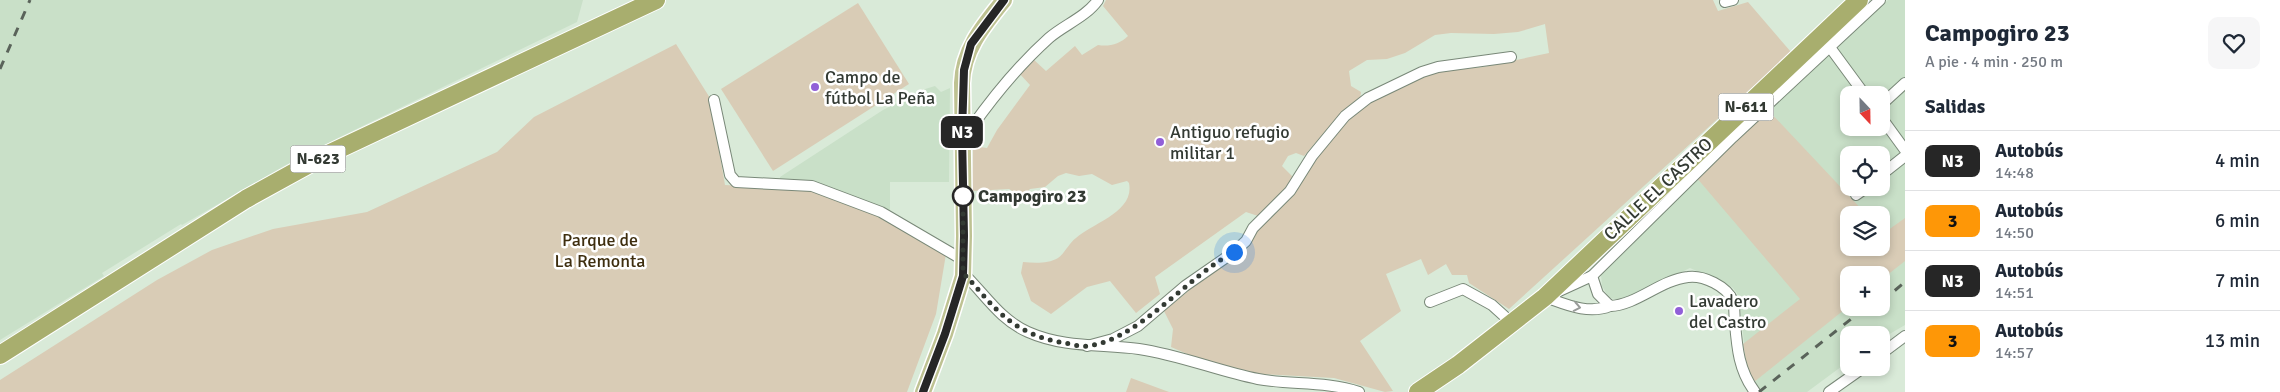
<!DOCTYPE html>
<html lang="es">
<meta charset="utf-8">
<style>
:root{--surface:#fff;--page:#f6f6f7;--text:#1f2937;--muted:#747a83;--line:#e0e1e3}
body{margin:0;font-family:Signika,sans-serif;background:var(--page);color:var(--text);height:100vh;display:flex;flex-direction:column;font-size:19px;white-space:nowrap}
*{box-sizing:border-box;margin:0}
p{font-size:16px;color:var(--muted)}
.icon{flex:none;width:28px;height:28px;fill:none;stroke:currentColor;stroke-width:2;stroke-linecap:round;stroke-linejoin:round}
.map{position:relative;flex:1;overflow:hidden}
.details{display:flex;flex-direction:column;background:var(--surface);width:375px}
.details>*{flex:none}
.badge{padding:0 10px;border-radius:8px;font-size:18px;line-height:32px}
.needle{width:32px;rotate:158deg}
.tools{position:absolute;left:1840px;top:86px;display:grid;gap:10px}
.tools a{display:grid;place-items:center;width:50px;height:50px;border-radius:10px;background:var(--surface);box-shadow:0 2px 8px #0003;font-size:25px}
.you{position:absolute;width:25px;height:25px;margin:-12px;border:4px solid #fff;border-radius:50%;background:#1a73e8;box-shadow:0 0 0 8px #1a73e833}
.map>.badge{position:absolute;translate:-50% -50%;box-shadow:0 0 0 2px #fff}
h2{padding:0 20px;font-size:19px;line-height:45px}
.round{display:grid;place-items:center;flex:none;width:52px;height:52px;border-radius:10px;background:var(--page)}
.headline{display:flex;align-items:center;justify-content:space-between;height:85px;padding:0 20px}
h1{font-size:24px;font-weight:700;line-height:38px}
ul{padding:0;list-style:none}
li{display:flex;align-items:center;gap:15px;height:60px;padding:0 20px;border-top:1px solid var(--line)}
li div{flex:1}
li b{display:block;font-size:19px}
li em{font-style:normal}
li .badge{min-width:55px;font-weight:700;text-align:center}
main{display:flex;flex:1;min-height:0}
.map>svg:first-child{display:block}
.built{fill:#c9e0c8;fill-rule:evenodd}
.green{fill:#d9ccb6}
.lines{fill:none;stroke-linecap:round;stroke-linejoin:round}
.minor-casing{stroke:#798878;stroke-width:12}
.primary-casing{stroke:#fff;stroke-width:19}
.trunk-casing{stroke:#fff;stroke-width:20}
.minor{stroke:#fff;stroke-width:10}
.primary{stroke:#bec292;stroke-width:16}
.trunk{stroke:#a8ae6e;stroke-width:18}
.rail{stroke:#5a635a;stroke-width:3;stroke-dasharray:9 9;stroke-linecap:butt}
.oneway{stroke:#999c99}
.line-casing{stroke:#fff;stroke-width:11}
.line{stroke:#262626;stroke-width:8}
.walk{stroke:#333a33;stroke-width:5;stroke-dasharray:0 9}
.poi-dot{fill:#915fd8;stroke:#fff;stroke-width:2}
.stop-dot{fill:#fff;stroke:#262626;stroke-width:2.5}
.labels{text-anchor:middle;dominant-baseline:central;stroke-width:5;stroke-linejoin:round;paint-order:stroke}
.shield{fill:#fff;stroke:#707570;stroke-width:1}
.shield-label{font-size:16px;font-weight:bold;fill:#333a33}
.poi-label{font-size:18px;fill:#333a33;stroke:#fff;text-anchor:start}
.street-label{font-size:18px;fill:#333a33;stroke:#fff}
.stop-label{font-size:18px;font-weight:bold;fill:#333a33;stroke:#fff;text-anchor:start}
.park-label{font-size:18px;fill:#3e2e0f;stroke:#fff}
</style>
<main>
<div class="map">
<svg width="1905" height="392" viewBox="0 0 1905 392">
<rect width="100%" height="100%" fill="#d9ead8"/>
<g class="built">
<polygon points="0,0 583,0 577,22 338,138 284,166 182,225 181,224 102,273 104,276 0,340"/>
<path d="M1888,0H1905V325L1881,339V335H1849V361L1807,392H1754L1759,387L1751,378L1746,361L1740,305L1737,293L1732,287L1690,268L1624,299H1615L1609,298L1602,286L1601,274L1768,109ZM1849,95H1881V128H1849ZM1849,155H1881V188H1849ZM1849,215H1881V248H1849ZM1849,275H1881V308H1849Z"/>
<polygon points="935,86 941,92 950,88 949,182 890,182 890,215 780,183 780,177 883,110 922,90"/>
</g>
<g class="green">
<path d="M1106,0H1713L1718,11L1748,2L1791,52L1509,309L1469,283L1467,275H1452L1446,264L1428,275L1421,259L1386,274L1401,311L1360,341L1393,391L1385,392L1334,378L1260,374L1199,359L1171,347L1173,329L1164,311L1215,269L1257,231L1342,125L1365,105L1431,72L1483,67L1549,53L1545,24L1518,32L1494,34L1451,33L1435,35L1405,53L1387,59L1367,60L1349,71L1351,86L1361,92L1360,100L1343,111L1304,156L1296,153L1288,156L1282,166L1295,179L1281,199L1258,216L1246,212L1155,277L1160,294L1136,313L1110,281L1087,287L1051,314L1031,301L1021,273L1023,262C1034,263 1048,264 1058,258C1065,253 1069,243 1076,238C1092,223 1135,212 1129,183L1127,181L1112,185L1092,174L1079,176L1066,173L1058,176L1045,187L1030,189L1023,197L1009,189L972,191L973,146L987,148L997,130L1030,85L1019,73L1033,59L1046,71L1075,46L1082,55L1098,45C1109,47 1120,44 1128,36L1103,6Z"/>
<polygon points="858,3 909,84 773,171 721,89"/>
<polygon points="676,44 710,98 725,185 812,190 866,210 946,254 936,314 907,392 0,392 0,380 157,280 212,250 273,229 367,212 497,152 534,117"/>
<polygon points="1768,110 1867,215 1849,215 1849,248 1881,248 1881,231 1884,233 1905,218 1905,261 1881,280 1881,275 1849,275 1849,306 1754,382 1747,367 1743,344 1800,299 1696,177"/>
<polygon points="1131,378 1169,392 1126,392"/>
</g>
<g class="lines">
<defs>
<g id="minor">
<polyline points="1725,2 1733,0"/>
<polyline points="1829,46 1865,95"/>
<polyline points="714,100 730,175 736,182 812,186 881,212 958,257 964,258"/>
<polyline points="1881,105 1905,83"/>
<polyline points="1881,117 1905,150"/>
<path d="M961,133L971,128C995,94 1019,65 1049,38C1064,25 1086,17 1098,0"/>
<polyline points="1881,175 1905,156"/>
<polyline points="1856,195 1866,188"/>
<path d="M963,273C984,293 1000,320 1028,332C1064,348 1101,344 1139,349C1180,355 1218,371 1258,379C1291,385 1326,381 1359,392"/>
<path d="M1592,276L1598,294L1610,306C1637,305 1660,280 1688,277C1703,275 1727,286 1733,301C1735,307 1734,316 1735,323C1737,348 1739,371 1755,392"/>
<polyline points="1557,292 1592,276 1733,137 1880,0"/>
<path d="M1545,297C1565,304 1588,315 1610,306"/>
<polyline points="1430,302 1463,289 1492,305 1513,324"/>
<polyline points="1087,346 1113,339 1138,326 1185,286 1234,252 1246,241 1253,228 1290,191 1312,156 1345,116 1368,98 1422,72 1438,67 1511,57"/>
<polyline points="1881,354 1905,336"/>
<polyline points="1829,392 1863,368"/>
</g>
<path id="primary" d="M923,392L945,334L963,276L964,236L962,83C963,49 984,25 1004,0"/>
<g id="trunk">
<polyline points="0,355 246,199 322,157 656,0"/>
<polyline points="1418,392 1458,365 1545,297 1859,0"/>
</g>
</defs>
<use href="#minor" class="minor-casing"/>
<use href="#primary" class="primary-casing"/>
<use href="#trunk" class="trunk-casing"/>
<use href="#minor" class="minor"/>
<use href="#primary" class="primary"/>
<use href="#trunk" class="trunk"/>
<g class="rail">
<polyline points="0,69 30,0"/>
<polyline points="1881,302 1905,282"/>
<polyline points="1759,392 1865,308"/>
</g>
</g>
<defs><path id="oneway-chevron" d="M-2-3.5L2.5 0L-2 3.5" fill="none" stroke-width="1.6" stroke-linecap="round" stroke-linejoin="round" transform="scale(1.25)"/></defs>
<use class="oneway" href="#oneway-chevron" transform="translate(1577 307) rotate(11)"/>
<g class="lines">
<defs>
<polyline id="line" points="923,392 945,334 963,276 964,236 962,133 964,70 971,44 1004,0"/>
</defs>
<use href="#line" class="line-casing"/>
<use href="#line" class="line"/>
<path class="walk" d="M963,196V273C978,288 990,305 1006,318C1022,331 1043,340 1065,343C1072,344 1080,347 1087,346C1137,341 1188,276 1234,252"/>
</g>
<g class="poi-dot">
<circle cx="815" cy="87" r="5"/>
<circle cx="1160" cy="142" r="5"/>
<circle cx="1679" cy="311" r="5"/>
</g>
<circle class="stop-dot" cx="963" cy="196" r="10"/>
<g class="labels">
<g class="shield">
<rect x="1718.5" y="93.5" width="55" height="27" rx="4"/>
<rect x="290.5" y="145.5" width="55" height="27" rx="4"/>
</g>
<g class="shield-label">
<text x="1746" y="107">N-611</text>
<text x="318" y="159">N-623</text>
</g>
<g class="poi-label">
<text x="825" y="77">Campo de<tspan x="825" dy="21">fútbol La Peña</tspan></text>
<text x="1170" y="132">Antiguo refugio<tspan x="1170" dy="21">militar 1</tspan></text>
<text x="1689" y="301">Lavadero<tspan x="1689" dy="21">del Castro</tspan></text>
</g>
<g class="street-label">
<text transform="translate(1658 189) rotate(-43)">CALLE EL CASTRO</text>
</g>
<g class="stop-label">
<text x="978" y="196">Campogiro 23</text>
</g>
<g class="park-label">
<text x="600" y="240">Parque de<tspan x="600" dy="21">La Remonta</tspan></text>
</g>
</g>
</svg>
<div class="tools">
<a><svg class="needle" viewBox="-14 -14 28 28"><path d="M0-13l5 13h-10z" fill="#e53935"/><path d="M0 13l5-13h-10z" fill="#747a83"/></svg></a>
<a><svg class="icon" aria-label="locate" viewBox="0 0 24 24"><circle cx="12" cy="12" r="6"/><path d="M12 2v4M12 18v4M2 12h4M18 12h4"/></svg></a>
<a><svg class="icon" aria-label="layers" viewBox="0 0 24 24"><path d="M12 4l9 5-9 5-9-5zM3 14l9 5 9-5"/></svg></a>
<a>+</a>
<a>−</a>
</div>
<div class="you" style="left:1234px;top:252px"></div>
<b class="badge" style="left:962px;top:132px;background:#262626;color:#fff">N3</b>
</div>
<section class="details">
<div class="headline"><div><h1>Campogiro 23</h1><p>A pie · 4 min · 250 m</p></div><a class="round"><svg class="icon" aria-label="heart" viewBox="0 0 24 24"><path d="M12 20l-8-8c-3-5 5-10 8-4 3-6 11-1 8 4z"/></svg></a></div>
<h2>Salidas</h2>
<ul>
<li><span class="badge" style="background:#262626;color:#fff">N3</span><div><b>Autobús</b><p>14:48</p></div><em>4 min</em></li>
<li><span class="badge" style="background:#fe9707;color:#111">3</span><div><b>Autobús</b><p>14:50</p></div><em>6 min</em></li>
<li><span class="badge" style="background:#262626;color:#fff">N3</span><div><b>Autobús</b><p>14:51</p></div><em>7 min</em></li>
<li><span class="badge" style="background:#fe9707;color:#111">3</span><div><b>Autobús</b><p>14:57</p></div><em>13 min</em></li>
</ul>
</section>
</main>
